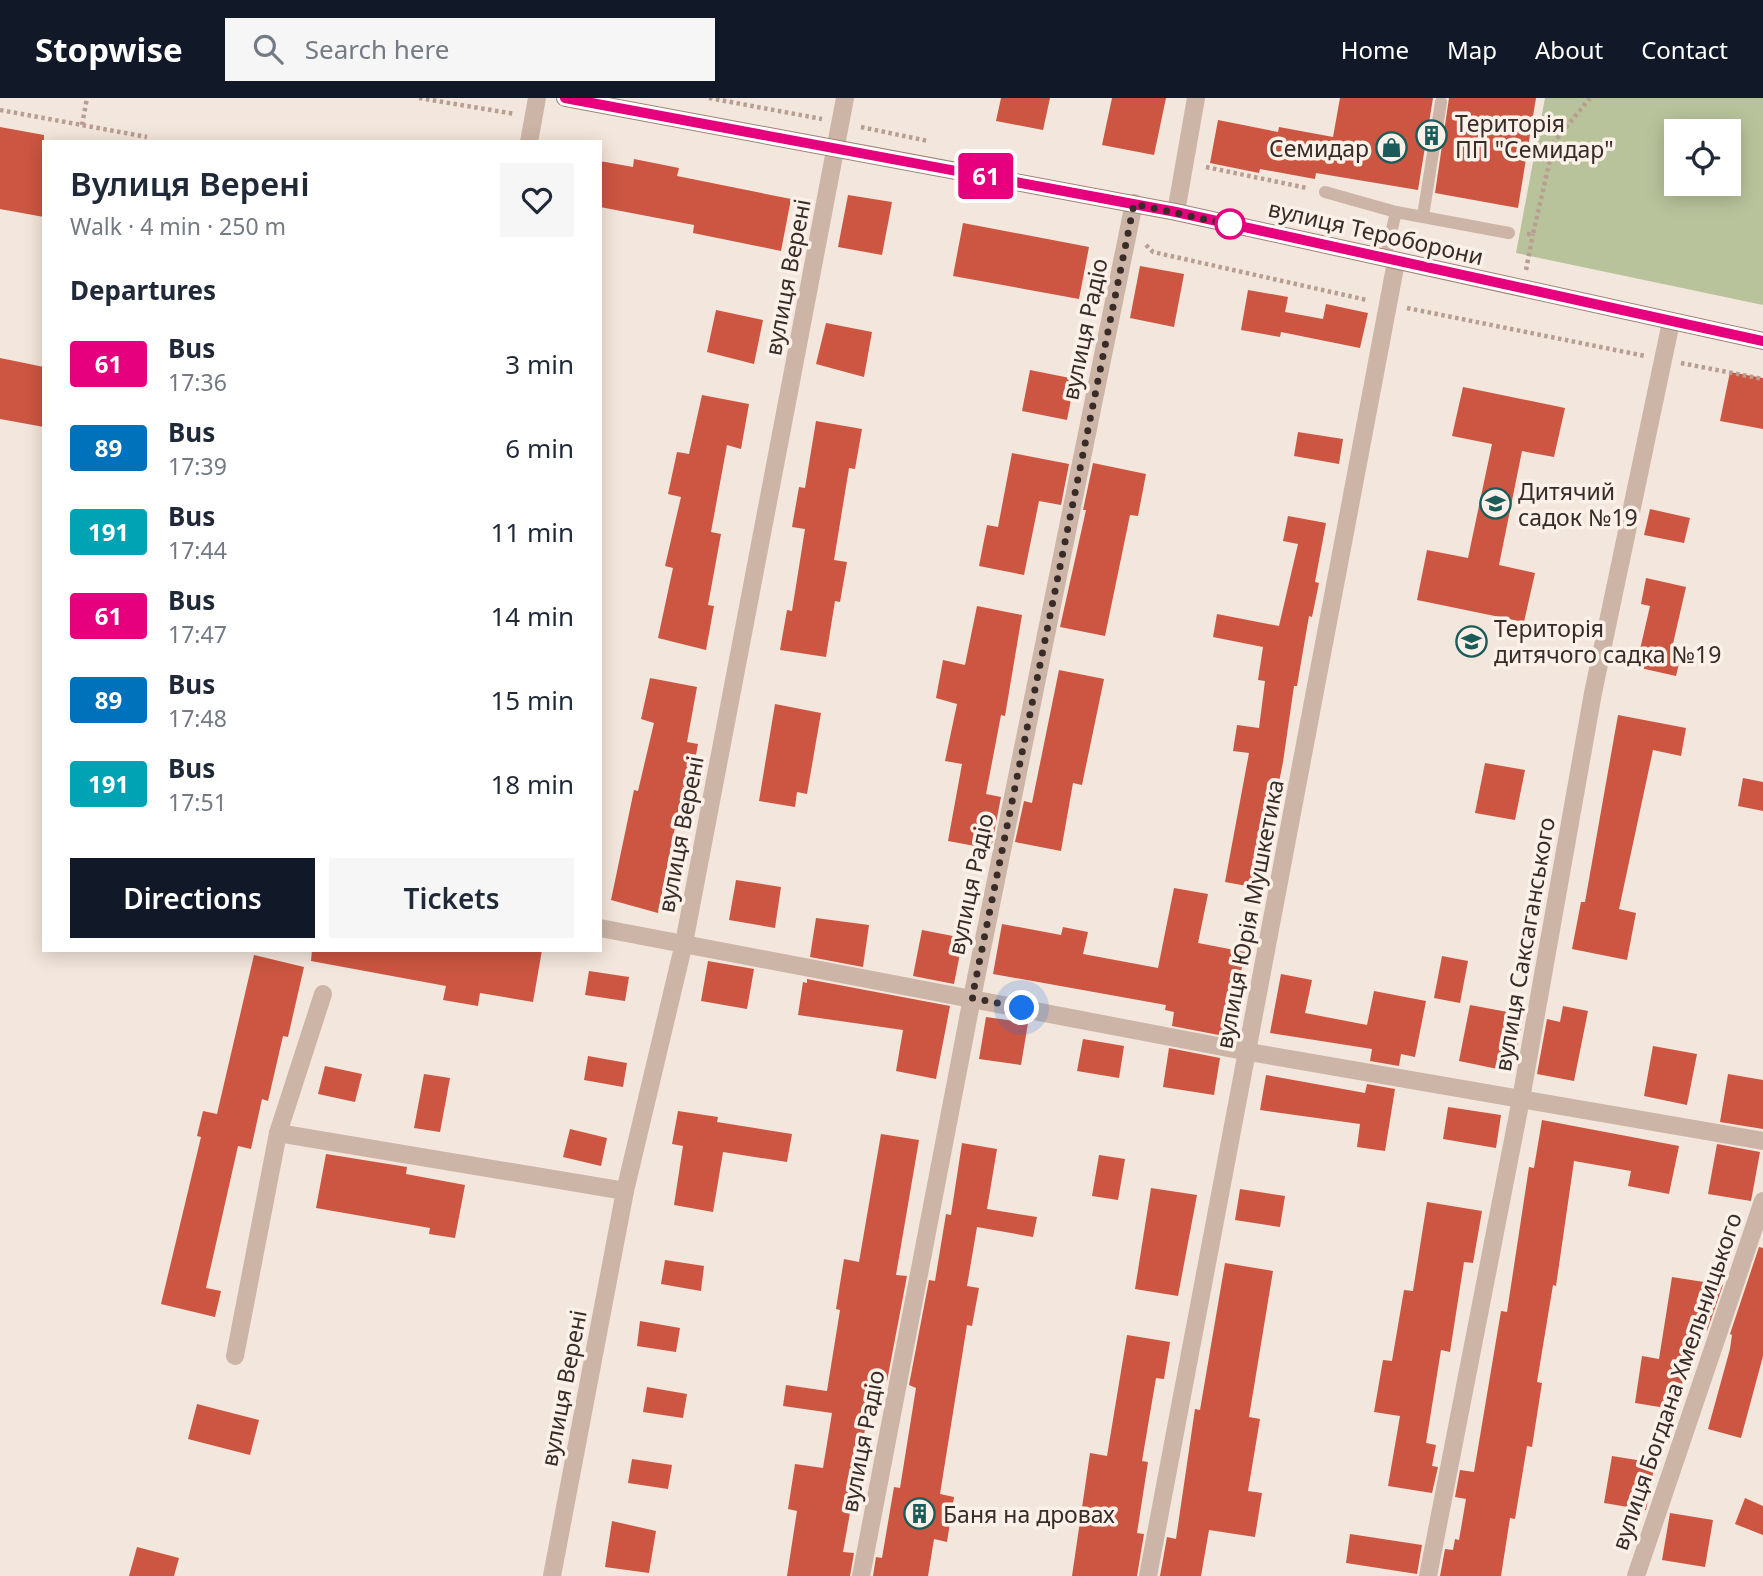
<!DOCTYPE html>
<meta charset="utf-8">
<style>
:root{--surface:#fff;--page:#f6f6f7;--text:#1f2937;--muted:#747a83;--accent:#111827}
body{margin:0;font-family:"Noto Sans",sans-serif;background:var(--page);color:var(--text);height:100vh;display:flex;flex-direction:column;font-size:26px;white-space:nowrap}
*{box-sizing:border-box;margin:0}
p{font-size:23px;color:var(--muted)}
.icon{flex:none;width:38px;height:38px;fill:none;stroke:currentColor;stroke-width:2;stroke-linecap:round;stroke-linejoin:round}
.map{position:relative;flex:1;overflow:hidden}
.sheet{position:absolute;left:42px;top:42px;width:560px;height:812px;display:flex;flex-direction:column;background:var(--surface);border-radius:0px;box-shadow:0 4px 18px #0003}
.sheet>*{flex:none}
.badge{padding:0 14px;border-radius:5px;font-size:24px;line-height:46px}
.buttons{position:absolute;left:1664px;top:21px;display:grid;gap:14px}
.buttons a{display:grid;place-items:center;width:77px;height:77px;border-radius:0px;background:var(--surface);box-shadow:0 4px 18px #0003;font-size:35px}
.you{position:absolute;width:35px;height:35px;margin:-18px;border:5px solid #fff;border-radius:50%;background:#1a73e8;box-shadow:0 0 0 10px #1a73e833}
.map>.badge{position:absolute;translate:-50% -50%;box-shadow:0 0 0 4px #fff}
h2{padding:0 28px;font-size:26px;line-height:63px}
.round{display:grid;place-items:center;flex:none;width:74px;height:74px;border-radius:0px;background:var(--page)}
.headline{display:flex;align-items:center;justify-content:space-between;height:119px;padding:0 28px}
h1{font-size:33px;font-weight:600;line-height:52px}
.action{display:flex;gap:14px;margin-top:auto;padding:14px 28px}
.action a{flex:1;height:80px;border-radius:0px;background:var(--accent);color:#fff;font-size:28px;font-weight:600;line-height:80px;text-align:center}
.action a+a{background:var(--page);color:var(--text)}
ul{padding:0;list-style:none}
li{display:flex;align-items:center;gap:21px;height:84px;padding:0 28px}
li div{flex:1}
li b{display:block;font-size:26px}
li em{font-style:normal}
li .badge{min-width:77px;font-weight:700;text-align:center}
header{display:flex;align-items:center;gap:42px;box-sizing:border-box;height:98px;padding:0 35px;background:var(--accent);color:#fff}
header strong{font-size:33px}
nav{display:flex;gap:38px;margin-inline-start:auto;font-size:24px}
.search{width:490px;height:63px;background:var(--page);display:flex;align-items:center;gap:18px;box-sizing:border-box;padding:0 24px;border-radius:0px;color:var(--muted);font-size:26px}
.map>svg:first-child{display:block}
.green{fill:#b9c39b;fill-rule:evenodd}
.building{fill:#cc5641}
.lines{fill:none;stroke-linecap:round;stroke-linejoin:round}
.path{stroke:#b89e91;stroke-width:4.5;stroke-dasharray:3.5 3.5;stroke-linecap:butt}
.lane{stroke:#ccb5a7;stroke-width:12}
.street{stroke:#ccb5a7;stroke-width:18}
.secondary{stroke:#a08378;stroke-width:18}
.line-casing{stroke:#fff;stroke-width:16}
.line{stroke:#e6007e;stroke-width:10}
.walk{stroke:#382b28;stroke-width:7;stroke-dasharray:0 12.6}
.stop-dot{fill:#fff;stroke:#e6007e;stroke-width:3.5}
.labels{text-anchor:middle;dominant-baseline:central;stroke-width:7;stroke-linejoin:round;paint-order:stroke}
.poi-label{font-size:23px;fill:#382b28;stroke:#fbf1e8;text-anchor:start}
.street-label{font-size:23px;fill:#382b28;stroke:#fbf1e8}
</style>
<header>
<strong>Stopwise</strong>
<div class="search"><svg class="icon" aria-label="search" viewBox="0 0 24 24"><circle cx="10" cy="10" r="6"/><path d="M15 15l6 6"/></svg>Search here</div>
<nav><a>Home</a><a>Map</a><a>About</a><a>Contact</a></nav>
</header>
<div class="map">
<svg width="1763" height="1478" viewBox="0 0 1763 1478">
<rect width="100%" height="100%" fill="#f3e6dc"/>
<path class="green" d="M1545,0H1763V207L1516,155ZM1676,33H1729V86H1676Z"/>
<g class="building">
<polygon points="1001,0 1050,0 1043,32 996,23"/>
<polygon points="1112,0 1166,0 1154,57 1102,47"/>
<polygon points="1340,0 1433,0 1418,92 1316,75 1315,81 1260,71 1259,75 1210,65 1218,22 1278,34 1279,29 1333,39"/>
<polygon points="1449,0 1536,0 1518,110 1435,95"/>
<polygon points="0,29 44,37 44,119 0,111"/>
<polygon points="634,61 679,70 677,78 791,101 781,153 693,135 694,127 600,109 600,63 633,69"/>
<polygon points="848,97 892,104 882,157 838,149"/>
<polygon points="963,125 1089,149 1079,201 953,178"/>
<polygon points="1140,168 1184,176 1174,229 1130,220"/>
<polygon points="1248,192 1288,199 1285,214 1323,221 1326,206 1368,215 1360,250 1281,234 1280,239 1241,232"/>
<polygon points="716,212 763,222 754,266 707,254"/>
<polygon points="826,225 872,234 864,279 816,266"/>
<polygon points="0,260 44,269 44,329 0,321"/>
<polygon points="1030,272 1075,281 1067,322 1022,313"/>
<polygon points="1730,274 1763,280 1763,331 1720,323"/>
<polygon points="1463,289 1565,310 1554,359 1522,353 1499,467 1535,475 1524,524 1417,502 1427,452 1468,460 1492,346 1452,338"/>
<polygon points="702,297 749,306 741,351 727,347 711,434 721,436 708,507 714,508 706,552 658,540 673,470 665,468 681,399 668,396 677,354 689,356"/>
<polygon points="816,323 862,331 855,371 849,370 834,462 847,464 840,504 835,503 826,559 780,552 787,512 792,513 805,431 792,429 799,389 805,390"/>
<polygon points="1298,334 1343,341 1339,366 1294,358"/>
<polygon points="1012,355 1069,366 1061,407 1039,403 1024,477 979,468 987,427 998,429"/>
<polygon points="1093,365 1146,376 1138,418 1130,417 1105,538 1060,529 1086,412 1083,412"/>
<polygon points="1650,411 1690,420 1684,445 1644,437"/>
<polygon points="1288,418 1326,425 1315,484 1319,485 1312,519 1309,518 1297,588 1294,588 1283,664 1258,790 1225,784 1249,655 1233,653 1237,627 1259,630 1265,583 1258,582 1263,549 1213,539 1217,516 1279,528 1298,446 1283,443"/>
<polygon points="1646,480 1686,489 1672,550 1682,553 1676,578 1636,569 1650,508 1641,506"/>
<polygon points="977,508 1022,517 1005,618 1001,617 986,696 1001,699 991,751 948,743 962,666 945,663 957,606 936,600 943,562 965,567"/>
<polygon points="1059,572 1104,581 1082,687 1073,685 1061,753 1015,744 1024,703 1032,705"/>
<polygon points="650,580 697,589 687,644 698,646 690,690 683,689 658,815 611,802 634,692 638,693 654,625 641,621"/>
<polygon points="775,606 821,615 807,696 797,694 795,709 759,703"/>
<polygon points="1618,617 1686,630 1681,658 1653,652 1619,811 1636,815 1627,862 1572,851 1581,804 1585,804"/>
<polygon points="1485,665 1525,672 1515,722 1475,715"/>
<polygon points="1743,680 1763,684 1763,713 1738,708"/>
<polygon points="736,782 781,789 775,830 729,822"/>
<polygon points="1174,790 1208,796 1198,845 1245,854 1231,924 1226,923 1224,938 1172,928 1174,914 1165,912 1166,907 993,876 1002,826 1061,837 1063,829 1088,834 1083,856 1158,870"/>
<polygon points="816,820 869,827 863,869 810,859"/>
<polygon points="922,832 963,840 954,886 913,878"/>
<polygon points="312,852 542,852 533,904 480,895 478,908 443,902 446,888 311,863"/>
<polygon points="254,857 304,869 288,939 283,938 268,1003 262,1001 251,1051 238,1048 206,1190 221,1193 215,1219 161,1206 201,1039 197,1038 203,1013 217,1016"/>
<polygon points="1442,858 1468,863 1460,905 1434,900"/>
<polygon points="708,863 754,871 747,911 701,903"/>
<polygon points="589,873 629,879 625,903 585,897"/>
<polygon points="1281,876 1312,882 1305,915 1367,927 1374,893 1426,903 1415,959 1401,956 1399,968 1370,963 1372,951 1270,935"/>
<polygon points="807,881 950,908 936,981 896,973 903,932 798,917 803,884 807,885"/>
<polygon points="1470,907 1524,917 1512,974 1459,963"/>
<polygon points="1563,908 1588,913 1574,983 1537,976 1547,921 1560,924"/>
<polygon points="986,919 1028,925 1021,967 979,961"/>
<polygon points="1083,941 1124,948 1119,980 1077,973"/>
<polygon points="1653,948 1697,956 1687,1007 1644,998"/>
<polygon points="1169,950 1220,960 1214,997 1163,989"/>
<polygon points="588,958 627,965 623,989 584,982"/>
<polygon points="325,968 362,976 355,1004 318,996"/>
<polygon points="424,976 450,980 440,1034 414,1030"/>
<polygon points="1728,976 1763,982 1763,1031 1720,1024"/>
<polygon points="1266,977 1365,995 1367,986 1395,991 1385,1053 1357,1049 1360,1026 1260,1012"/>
<polygon points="1448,1009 1501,1017 1496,1050 1443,1041"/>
<polygon points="678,1013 718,1019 717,1024 792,1036 787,1064 723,1054 713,1114 674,1107 683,1048 672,1046"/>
<polygon points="1542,1022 1679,1048 1669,1096 1628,1088 1631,1073 1574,1063 1556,1188 1553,1187 1537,1284 1542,1285 1532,1349 1527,1348 1515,1421 1510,1420 1501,1478 1440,1478 1445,1451 1453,1452 1455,1441 1459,1442 1466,1401 1455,1399 1460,1372 1474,1374 1501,1213 1507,1214 1529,1069 1534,1070"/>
<polygon points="570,1031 607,1040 601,1068 563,1059"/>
<polygon points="881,1036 919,1042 896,1177 907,1178 887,1283 874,1281 843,1454 854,1455 850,1478 787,1478 797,1413 788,1411 795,1366 823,1370 832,1315 783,1308 786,1287 827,1293 840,1212 836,1211 844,1161 859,1164"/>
<polygon points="962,1045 997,1051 987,1111 1037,1119 1033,1139 977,1129 967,1188 979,1190 972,1228 967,1227 940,1396 954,1399 947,1444 934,1441 928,1478 873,1478 876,1459 882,1460 894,1389 900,1390 916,1290 909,1287 929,1182 935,1183 946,1116 951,1117"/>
<polygon points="1717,1046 1760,1054 1751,1103 1708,1096"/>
<polygon points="326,1056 407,1069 406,1076 465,1087 455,1140 429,1136 430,1130 316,1110"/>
<polygon points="1099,1057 1125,1061 1118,1102 1092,1098"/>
<polygon points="1151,1090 1197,1097 1178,1198 1135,1191"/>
<polygon points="1240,1091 1285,1098 1280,1129 1235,1122"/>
<polygon points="1427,1104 1482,1113 1473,1165 1464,1164 1450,1254 1441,1252 1426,1345 1436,1347 1432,1368 1438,1369 1432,1395 1388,1388 1400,1318 1374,1314 1383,1262 1392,1263 1404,1192 1413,1193"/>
<polygon points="1759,1149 1763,1150 1763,1258 1741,1340 1708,1331 1730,1251 1732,1237 1730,1236"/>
<polygon points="665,1162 704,1168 701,1193 661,1186"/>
<polygon points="1225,1165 1273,1173 1249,1319 1260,1321 1248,1393 1262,1395 1255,1439 1209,1432 1201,1478 1160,1478 1167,1439 1176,1441 1195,1311 1200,1312"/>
<polygon points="1672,1179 1723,1187 1707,1233 1691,1230 1678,1312 1635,1305 1642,1258 1659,1261"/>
<polygon points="640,1223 680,1230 676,1254 637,1248"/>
<polygon points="1127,1237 1170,1244 1164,1281 1156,1280 1142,1363 1148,1364 1137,1435 1144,1436 1137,1478 1072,1478 1090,1355 1107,1358"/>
<polygon points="647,1289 687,1296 683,1320 643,1314"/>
<polygon points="197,1306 259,1322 250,1357 188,1341"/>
<polygon points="1612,1358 1655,1365 1646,1412 1604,1405"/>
<polygon points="632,1361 672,1367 668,1391 628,1385"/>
<polygon points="1745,1400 1763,1408 1763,1437 1735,1426"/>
<polygon points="1670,1415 1713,1422 1705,1469 1662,1462"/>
<polygon points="612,1423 656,1433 649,1475 605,1469"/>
<polygon points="1350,1436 1422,1447 1417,1476 1346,1465"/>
<polygon points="137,1449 179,1460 174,1478 129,1478"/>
</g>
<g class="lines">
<g class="path">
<polyline points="419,0 515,16"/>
<polyline points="709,0 822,21"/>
<polyline points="0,12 147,39"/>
<polyline points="82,27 87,0"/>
<polyline points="861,29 928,43"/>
<polyline points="1206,69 1307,90"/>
<polyline points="1527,136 1533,136 1554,44 1590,0"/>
<polyline points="1146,147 1153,154 1367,202"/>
<polyline points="1526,172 1533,136"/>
<polyline points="1407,210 1645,258"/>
<polyline points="1681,265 1763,281"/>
</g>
<g class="lane">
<polyline points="1325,94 1396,114 1385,161"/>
<polyline points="1396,114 1509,135"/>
<polyline points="1423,118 1441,4"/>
</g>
<g class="street">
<polyline points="529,44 537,0"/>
<polyline points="1176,114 1196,0"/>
<polyline points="600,830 1249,954 1763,1043"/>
<polyline points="278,1035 323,896"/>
<polyline points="235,1258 278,1035 625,1093"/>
<polyline points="552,1478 625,1093 684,845 845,0"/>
<polyline points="861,1478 972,900 1134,105"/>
<polyline points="1148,1478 1396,164"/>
<polyline points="1428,1478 1521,1001 1593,595 1671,224"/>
<polyline points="1636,1478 1763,1103"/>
</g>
<polyline class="secondary" points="565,0 1176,114 1763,243"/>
</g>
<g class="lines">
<defs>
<polyline id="line" points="565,0 1176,114 1763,243"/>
</defs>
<use href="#line" class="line-casing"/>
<use href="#line" class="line"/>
<polyline class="walk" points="1022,910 972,900 1134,106 1232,127 1230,126"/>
</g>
<defs>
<symbol id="building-ring" viewBox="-11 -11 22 22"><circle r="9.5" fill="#fbf1e8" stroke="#1b5c5a" stroke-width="1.5"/><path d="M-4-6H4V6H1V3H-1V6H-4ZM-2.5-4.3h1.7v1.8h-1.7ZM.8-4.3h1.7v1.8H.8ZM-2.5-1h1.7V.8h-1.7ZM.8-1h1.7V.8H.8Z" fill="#1b5c5a"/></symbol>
<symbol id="shop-ring" viewBox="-11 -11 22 22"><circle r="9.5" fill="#fbf1e8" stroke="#1b5c5a" stroke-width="1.5"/><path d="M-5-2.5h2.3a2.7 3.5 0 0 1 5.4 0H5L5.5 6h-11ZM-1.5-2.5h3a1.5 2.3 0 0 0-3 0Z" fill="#1b5c5a"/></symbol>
<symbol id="school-ring" viewBox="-11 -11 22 22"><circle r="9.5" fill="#fbf1e8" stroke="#1b5c5a" stroke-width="1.5"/><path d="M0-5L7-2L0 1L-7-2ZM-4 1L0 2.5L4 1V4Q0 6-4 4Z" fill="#1b5c5a"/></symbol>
</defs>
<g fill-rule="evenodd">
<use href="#building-ring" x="1414" y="20" width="35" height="35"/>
<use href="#shop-ring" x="1374" y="32" width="35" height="35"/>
<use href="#school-ring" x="1478" y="388" width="35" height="35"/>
<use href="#school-ring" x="1454" y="526" width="35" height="35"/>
<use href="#building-ring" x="902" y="1398" width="35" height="35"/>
</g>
<circle class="stop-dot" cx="1230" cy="126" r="14"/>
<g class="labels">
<g class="poi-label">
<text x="1455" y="25">Територія<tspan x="1455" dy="26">ПП "Семидар"</tspan></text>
<text x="1369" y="50" text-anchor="end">Семидар</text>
<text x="1518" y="393">Дитячий<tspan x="1518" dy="26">садок №19</tspan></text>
<text x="1494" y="530">Територія<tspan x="1494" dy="26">дитячого садка №19</tspan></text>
<text x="943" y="1416">Баня на дровах</text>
</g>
<g class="street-label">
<text transform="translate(1376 134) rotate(13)">вулиця Тероборони</text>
<text transform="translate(787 179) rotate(-79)">вулиця Верені</text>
<text transform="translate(1084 231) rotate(-78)">вулиця Радіо</text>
<text transform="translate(680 736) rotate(-79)">вулиця Верені</text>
<text transform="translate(970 786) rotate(-78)">вулиця Радіо</text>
<text transform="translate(1249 816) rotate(-79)">вулиця Юрія Мушкетика</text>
<text transform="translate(1524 846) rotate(-80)">вулиця Саксаганського</text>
<text transform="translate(1676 1283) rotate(-71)">вулиця Богдана Хмельницького</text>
<text transform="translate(563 1290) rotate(-79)">вулиця Верені</text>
<text transform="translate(862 1343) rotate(-79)">вулиця Радіо</text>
</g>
</g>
</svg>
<div class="buttons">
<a><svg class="icon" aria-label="locate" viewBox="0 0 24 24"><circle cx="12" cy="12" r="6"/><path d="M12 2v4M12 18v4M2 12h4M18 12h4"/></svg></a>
</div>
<div class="you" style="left:1022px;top:910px"></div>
<b class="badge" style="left:986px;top:78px;background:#e6007e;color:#fff">61</b>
<section class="sheet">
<div class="headline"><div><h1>Вулиця Верені</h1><p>Walk · 4 min · 250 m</p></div><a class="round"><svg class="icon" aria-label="heart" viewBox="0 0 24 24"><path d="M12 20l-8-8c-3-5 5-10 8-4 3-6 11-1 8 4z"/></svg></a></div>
<h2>Departures</h2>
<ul>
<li><span class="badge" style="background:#e6007e;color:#fff">61</span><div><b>Bus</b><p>17:36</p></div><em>3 min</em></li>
<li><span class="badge" style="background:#0072bc;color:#fff">89</span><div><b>Bus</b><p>17:39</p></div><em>6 min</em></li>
<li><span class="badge" style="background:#00a3b4;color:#fff">191</span><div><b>Bus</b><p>17:44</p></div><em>11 min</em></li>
<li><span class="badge" style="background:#e6007e;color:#fff">61</span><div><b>Bus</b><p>17:47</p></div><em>14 min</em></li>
<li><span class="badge" style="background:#0072bc;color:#fff">89</span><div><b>Bus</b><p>17:48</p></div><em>15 min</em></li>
<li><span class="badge" style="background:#00a3b4;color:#fff">191</span><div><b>Bus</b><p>17:51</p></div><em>18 min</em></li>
</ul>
<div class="action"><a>Directions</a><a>Tickets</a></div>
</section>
</div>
